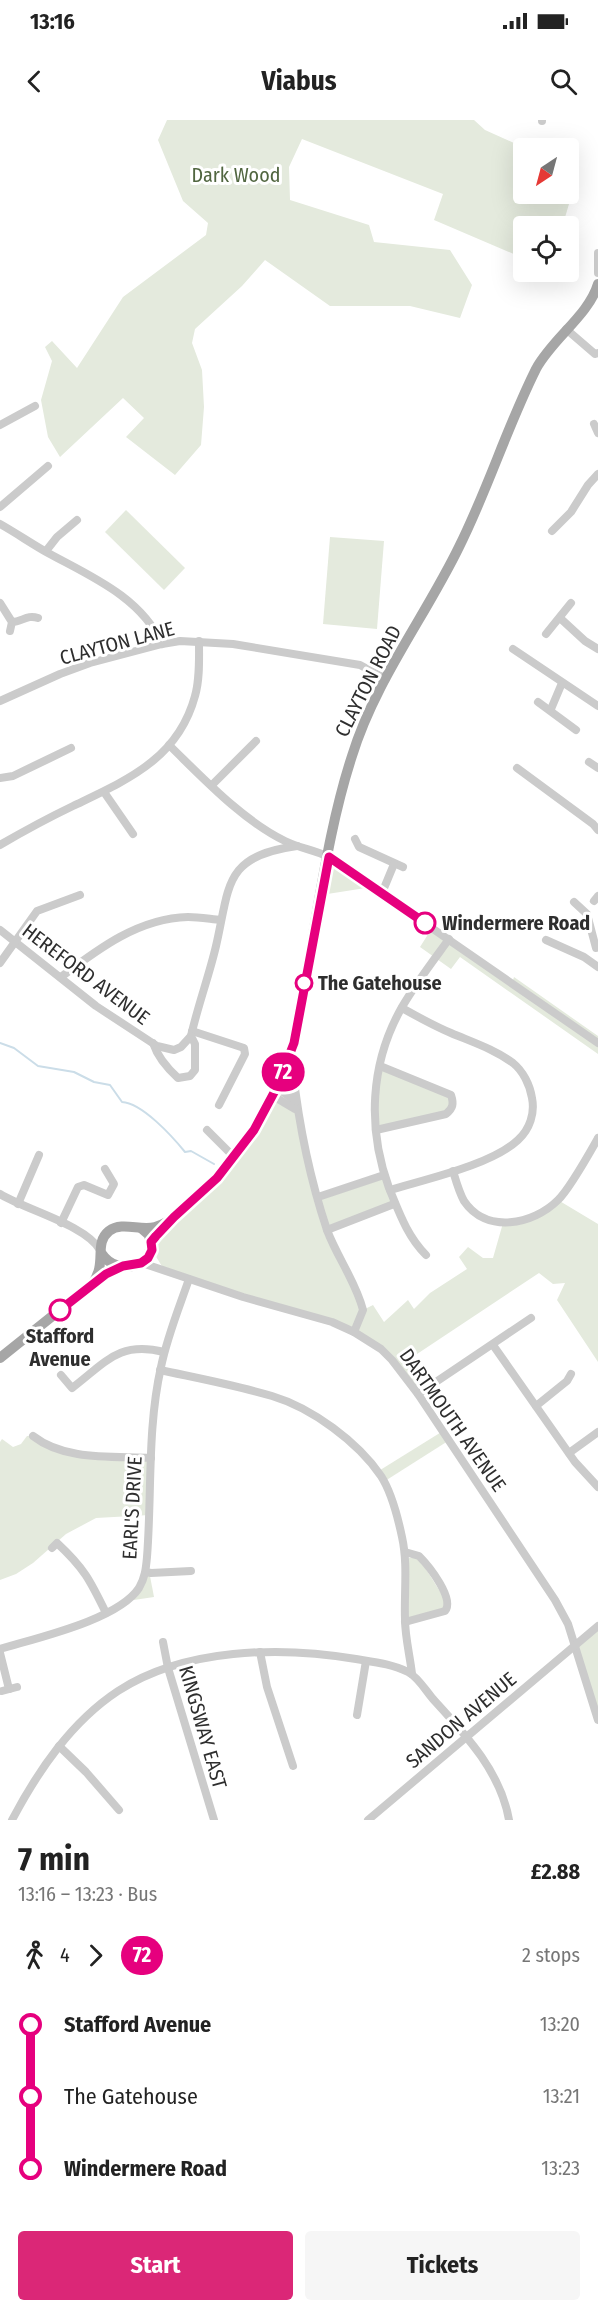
<!DOCTYPE html>
<meta charset="utf-8">
<style>
:root{--surface:#fff;--page:#f6f6f6;--text:#222;--muted:#767676;--accent:#db2777}
body{margin:0;font-family:"Fira Sans Condensed",sans-serif;background:var(--page);color:var(--text);height:100vh;display:flex;flex-direction:column;font-size:22px;white-space:nowrap}
*{box-sizing:border-box;margin:0}
p{font-size:20px;color:var(--muted)}
.icon{flex:none;width:33px;height:33px;fill:none;stroke:currentColor;stroke-width:2;stroke-linecap:round;stroke-linejoin:round}
.map{position:relative;height:1700px;overflow:hidden}
.sheet{display:flex;flex-direction:column;background:var(--surface);flex:1}
.sheet>*{flex:none}
.badge{padding:0 12px;border-radius:20px;font-size:21px;line-height:39px}
.needle{width:39px;rotate:216deg}
.controls{position:absolute;left:513px;top:18px;display:grid;gap:12px}
.controls a{display:grid;place-items:center;width:66px;height:66px;border-radius:6px;background:var(--surface);box-shadow:0 6px 24px #0002;font-size:30px}
.map>.badge{position:absolute;translate:-50% -50%;box-shadow:0 0 0 3px #fff}
.legs{display:flex;align-items:center;gap:9px;height:66px;padding:0 18px;font-size:20px}
.legs p{margin-inline-start:auto}
.summary{display:flex;align-items:center;justify-content:space-between;height:102px;padding:0 18px}
h1{font-size:33px;font-weight:700;line-height:45px}
.cta{display:flex;gap:12px;margin-top:auto;padding:12px 18px}
.cta a{flex:1;height:69px;border-radius:6px;background:var(--accent);color:#fff;font-size:24px;font-weight:700;line-height:69px;text-align:center}
.cta a+a{background:var(--page);color:var(--text)}
ul{padding:0 18px;list-style:none}
li{display:flex;align-items:center;gap:21px;height:72px;font-size:22px}
li i{display:grid;place-items:center;width:9px;height:100%;margin:0 8px;background:currentColor}
li i::after{content:'';width:15px;height:15px;margin:-8px;border:4px solid;border-radius:50%;background:var(--surface)}
li p{margin-inline-start:auto}
li:first-child i{background:linear-gradient(#0000 50%,currentColor 0)}
li:last-child i{background:linear-gradient(currentColor 50%,#0000 0)}
.status{display:flex;justify-content:space-between;align-items:center;height:42px;padding:0 30px;background:var(--surface);direction:ltr}
.status svg{height:16px;fill:currentColor}
header{display:flex;justify-content:space-between;align-items:center;height:78px;padding:0 18px;background:var(--surface);font-size:27px;font-weight:700}
.map>svg:first-child{display:block}
.green{fill:#e4eadd}
.lines{fill:none;stroke-linecap:round;stroke-linejoin:round}
.stream{stroke:#cbdde8;stroke-width:2}
.minor{stroke:#cbcbcb;stroke-width:8}
.major{stroke:#a6a6a6;stroke-width:10}
.line-1-casing{stroke:#fff;stroke-width:14}
.line-1{stroke:#e6007e;stroke-width:9}
.stop-1-dot{fill:#fff;stroke:#e6007e;stroke-width:3}
.labels{text-anchor:middle;dominant-baseline:central;stroke-width:6;stroke-linejoin:round;paint-order:stroke}
.park-label{font-size:20px;fill:#516640;stroke:#fff}
.street-label{font-size:20px;fill:#2e2e2e;stroke:#fff}
.stop-label{font-size:20px;font-weight:bold;fill:#2e2e2e;stroke:#fff;text-anchor:start}
</style>
<div class="status"><b>13:16</b><svg viewBox="0 0 49 12"><path d="M0 12V9h3v3zM5 12V6h3v6zM10 12V3h3v9zM15 12V0h3v12zM26 1h20v11H26zM47 4h2v5h-2z"/></svg></div>
<header><svg class="icon" aria-label="back" viewBox="0 0 24 24"><path d="M15 5l-7 7 7 7"/></svg>Viabus<svg class="icon" aria-label="search" viewBox="0 0 24 24"><circle cx="10" cy="10" r="6"/><path d="M15 15l6 6"/></svg></header>
<div class="map">
<svg width="598" height="1700" viewBox="0 0 598 1700">
<rect width="100%" height="100%" fill="#fff"/>
<g class="green">
<polygon points="167,0 474,0 485,10 525,28 524,74 568,74 569,71 572,74 563,104 564,106 524,106 523,138 434,100 443,74 302,19 289,47 290,80 369,105 374,122 450,130 472,165 460,198 410,186 330,186 265,140 242,166 195,209 192,223 202,250 204,287 201,325 175,355 126,317 144,298 123,278 60,337 48,317 41,280 52,241 45,227 52,221 77,248 123,177 206,115 208,103 183,81 158,20"/>
<polygon points="126,390 185,448 164,470 105,412"/>
<polygon points="330,417 384,421 377,509 323,504"/>
<polygon points="329,737 372,767 321,775"/>
<polygon points="432,808 512,863 514,857 598,916 598,934 460,837 451,849 420,827"/>
<polygon points="380,946 451,975 452,990 376,1010"/>
<polygon points="284,949 293,952 318,1076 384,1055 394,1084 328,1110 363,1190 373,1185 384,1202 408,1180 414,1189 430,1173 467,1149 459,1137 468,1127 483,1138 493,1138 503,1103 515,1102 558,1080 598,1104 598,1242 557,1180 565,1163 553,1164 539,1153 408,1240 424,1269 418,1274 392,1240 354,1212 163,1148 152,1130 151,1122 245,1023"/>
<polygon points="443,1311 448,1321 385,1361 377,1352"/>
<polygon points="27,1316 33,1316 54,1329 151,1338 150,1395 96,1398 66,1414 33,1443 16,1454 0,1460 0,1322 2,1319 13,1327 21,1324"/>
<polygon points="409,1438 416,1438 424,1446 446,1481 444,1488 408,1499"/>
<polygon points="146,1452 150,1456 154,1477 127,1481"/>
<polygon points="598,1506 598,1586 594,1587 576,1526"/>
</g>
<g class="lines">
<path class="stream" d="M0,923L14,928L38,946L74,952L94,962L110,965L122,982C142,983 172,1016 185,1032L191,1031L214,1044"/>
<g class="minor">
<polyline points="542,1 542,0"/>
<polyline points="598,133 598,153"/>
<polyline points="566,209 595,234 598,233"/>
<polyline points="594,304 598,313"/>
<polyline points="0,305 35,286"/>
<polyline points="0,387 48,346"/>
<path d="M0,404C16,413 32,424 48,433C90,456 141,477 162,524"/>
<polyline points="552,411 571,392 588,365 598,354"/>
<polyline points="46,431 57,417 77,400"/>
<polyline points="0,483 12,502 10,511"/>
<polyline points="560,498 585,521 598,529"/>
<path d="M12,502C22,502 27,494 38,498"/>
<polyline points="546,514 571,483"/>
<polyline points="513,529 598,586"/>
<polyline points="0,581 60,554 90,543 162,524 180,521 233,524 360,545 386,559"/>
<polyline points="538,582 576,610"/>
<polyline points="551,589 562,563"/>
<path d="M169,625C203,658 242,700 285,721C299,728 314,730 329,737L598,923"/>
<polyline points="589,642 598,648"/>
<polyline points="517,648 593,704 598,710"/>
<polyline points="0,658 13,656 71,628"/>
<polyline points="212,665 256,621"/>
<polyline points="104,672 133,714"/>
<polyline points="355,719 359,727 403,747"/>
<path d="M0,725C24,711 48,698 73,686C127,660 178,639 195,576C200,559 199,539 199,521"/>
<polyline points="382,773 394,744"/>
<polyline points="594,781 598,776"/>
<polyline points="574,782 587,794 596,828"/>
<path d="M0,810L96,886L157,926L174,930L181,927L191,916C198,885 209,856 216,826C230,766 223,736 297,726"/>
<polyline points="546,820 584,837 598,847"/>
<polyline points="0,843 37,791 80,775"/>
<path d="M61,857C98,829 139,798 188,797C199,797 210,799 221,800"/>
<polyline points="192,911 244,928 245,934 219,985"/>
<path d="M153,923C158,938 167,948 178,958L190,956L195,950V924L191,916"/>
<path d="M293,952C299,1005 310,1059 327,1110C337,1137 356,1162 363,1190L354,1212"/>
<polyline points="277,967 291,978 295,986"/>
<polyline points="273,976 295,989"/>
<polyline points="207,1010 234,1037"/>
<path d="M376,1010L446,994C453,988 454,984 451,975L380,946"/>
<path d="M453,1051C456,1061 459,1072 464,1081C486,1114 533,1105 558,1080C570,1068 589,1034 598,1018"/>
<path d="M390,1070C426,1059 491,1045 518,1020C530,1009 535,993 532,978C530,965 523,951 513,943C494,929 472,922 451,913C434,906 418,897 402,888"/>
<path d="M0,1074C26,1090 86,1105 100,1130"/>
<polyline points="318,1077 384,1055"/>
<polyline points="18,1084 39,1035"/>
<polyline points="61,1103 78,1067 84,1065 108,1075 114,1064 105,1049"/>
<polyline points="327,1110 394,1084"/>
<path d="M426,1135C407,1116 399,1092 389,1068C367,1008 370,943 402,887C416,863 433,841 449,819"/>
<polyline points="142,1143 243,1177 332,1202 354,1212 381,1229 392,1240 418,1274 555,1480 568,1504 598,1600"/>
<polyline points="493,1225 575,1342 598,1367"/>
<path d="M160,1250C197,1258 235,1265 272,1276C312,1288 358,1322 381,1356C392,1373 398,1398 402,1417C408,1444 404,1472 405,1499C405,1517 410,1536 412,1554"/>
<path d="M61,1255L72,1268C106,1242 119,1221 164,1232"/>
<polyline points="418,1274 531,1198"/>
<polyline points="536,1286 567,1261 571,1254"/>
<path d="M33,1316C65,1341 112,1336 151,1338"/>
<polyline points="569,1333 598,1312"/>
<path d="M52,1428L57,1423C84,1448 90,1460 106,1493"/>
<path d="M405,1432L419,1436C429,1446 455,1479 445,1491L405,1502"/>
<polyline points="146,1452 151,1453 191,1451"/>
<polyline points="163,1522 168,1548 214,1700"/>
<path d="M0,1529C36,1518 118,1500 139,1468C145,1458 146,1448 147,1437C152,1374 147,1309 161,1247C167,1217 179,1188 189,1159"/>
<polyline points="260,1532 267,1567 293,1646"/>
<polyline points="0,1533 9,1569"/>
<polyline points="2,1571 17,1567"/>
<polyline points="357,1595 366,1541"/>
<polyline points="59,1626 86,1652 119,1690"/>
<path d="M12,1700C38,1651 71,1602 118,1571C184,1528 280,1526 356,1539C374,1542 392,1544 408,1552C418,1557 426,1571 433,1579C465,1614 501,1652 509,1700"/>
<polyline points="368,1700 598,1506"/>
</g>
<g class="major">
<path d="M102,1134C117,1157 159,1148 149,1115L141,1108"/>
<path d="M92,1164C108,1143 93,1124 109,1111C122,1101 140,1111 155,1107C185,1099 237,1036 254,1009C270,983 285,954 293,924C301,896 304,866 309,837C321,771 331,700 352,636C375,561 425,497 459,427C488,369 507,307 536,249C552,219 589,195 598,164"/>
<polyline points="0,1238 106,1153 123,1146"/>
</g>
</g>
<g class="lines">
<defs>
<polyline id="line-1" points="60,1190 106,1154 123,1146 141,1143 148,1138 152,1130 151,1122 156,1116 174,1097 217,1058 254,1010 277,967 294,923 329,737 425,803"/>
</defs>
<use href="#line-1" class="line-1-casing"/>
<use href="#line-1" class="line-1"/>
</g>
<g class="stop-1-dot">
<circle cx="425" cy="803" r="10"/>
<circle cx="304" cy="863" r="8"/>
<circle cx="60" cy="1190" r="10"/>
</g>
<g class="labels">
<g class="park-label">
<text x="236" y="55">Dark Wood</text>
</g>
<g class="street-label">
<text transform="translate(117 523) rotate(-15)">CLAYTON LANE</text>
<text transform="translate(368 561) rotate(-63)">CLAYTON ROAD</text>
<text transform="translate(86 854) rotate(37)">HEREFORD AVENUE</text>
<text transform="translate(453 1300) rotate(55)">DARTMOUTH AVENUE</text>
<text transform="translate(132 1388) rotate(-87)">EARL'S DRIVE</text>
<text transform="translate(461 1600) rotate(-40)">SANDON AVENUE</text>
<text transform="translate(203 1607) rotate(74)">KINGSWAY EAST</text>
</g>
<g class="stop-label">
<text x="442" y="803">Windermere Road</text>
<text x="318" y="863">The Gatehouse</text>
<text x="60" y="1216" text-anchor="middle">Stafford<tspan x="60" dy="23">Avenue</tspan></text>
</g>
</g>
</svg>
<div class="controls">
<a><svg class="needle" viewBox="-14 -14 28 28"><path d="M0-13l5 13h-10z" fill="#e53935"/><path d="M0 13l5-13h-10z" fill="#767676"/></svg></a>
<a><svg class="icon" aria-label="locate" viewBox="0 0 24 24"><circle cx="12" cy="12" r="6"/><path d="M12 2v4M12 18v4M2 12h4M18 12h4"/></svg></a>
</div>
<b class="badge" style="left:283px;top:952px;background:#e6007e;color:#fff">72</b>
</div>
<section class="sheet">
<div class="summary"><div><h1>7 min</h1><p>13:16 – 13:23 · Bus</p></div><b>£2.88</b></div>
<div class="legs"><svg class="icon" aria-label="walk" viewBox="0 0 24 24"><circle cx="13" cy="4" r="2"/><path d="M13 8l-2 6 4 7M11 14l-3 7M7 12l3-4h3l4 4"/></svg>4<svg class="icon" aria-label="forward" viewBox="0 0 24 24"><path d="M9 5l7 7-7 7"/></svg><b class="badge" style="background:#e6007e;color:#fff">72</b><p>2 stops</p></div>
<ul>
<li><i style="color:#e6007e"></i><b>Stafford Avenue</b><p>13:20</p></li>
<li><i style="color:#e6007e"></i><span>The Gatehouse</span><p>13:21</p></li>
<li><i style="color:#e6007e"></i><b>Windermere Road</b><p>13:23</p></li>
</ul>
<div class="cta"><a>Start</a><a>Tickets</a></div>
</section>
